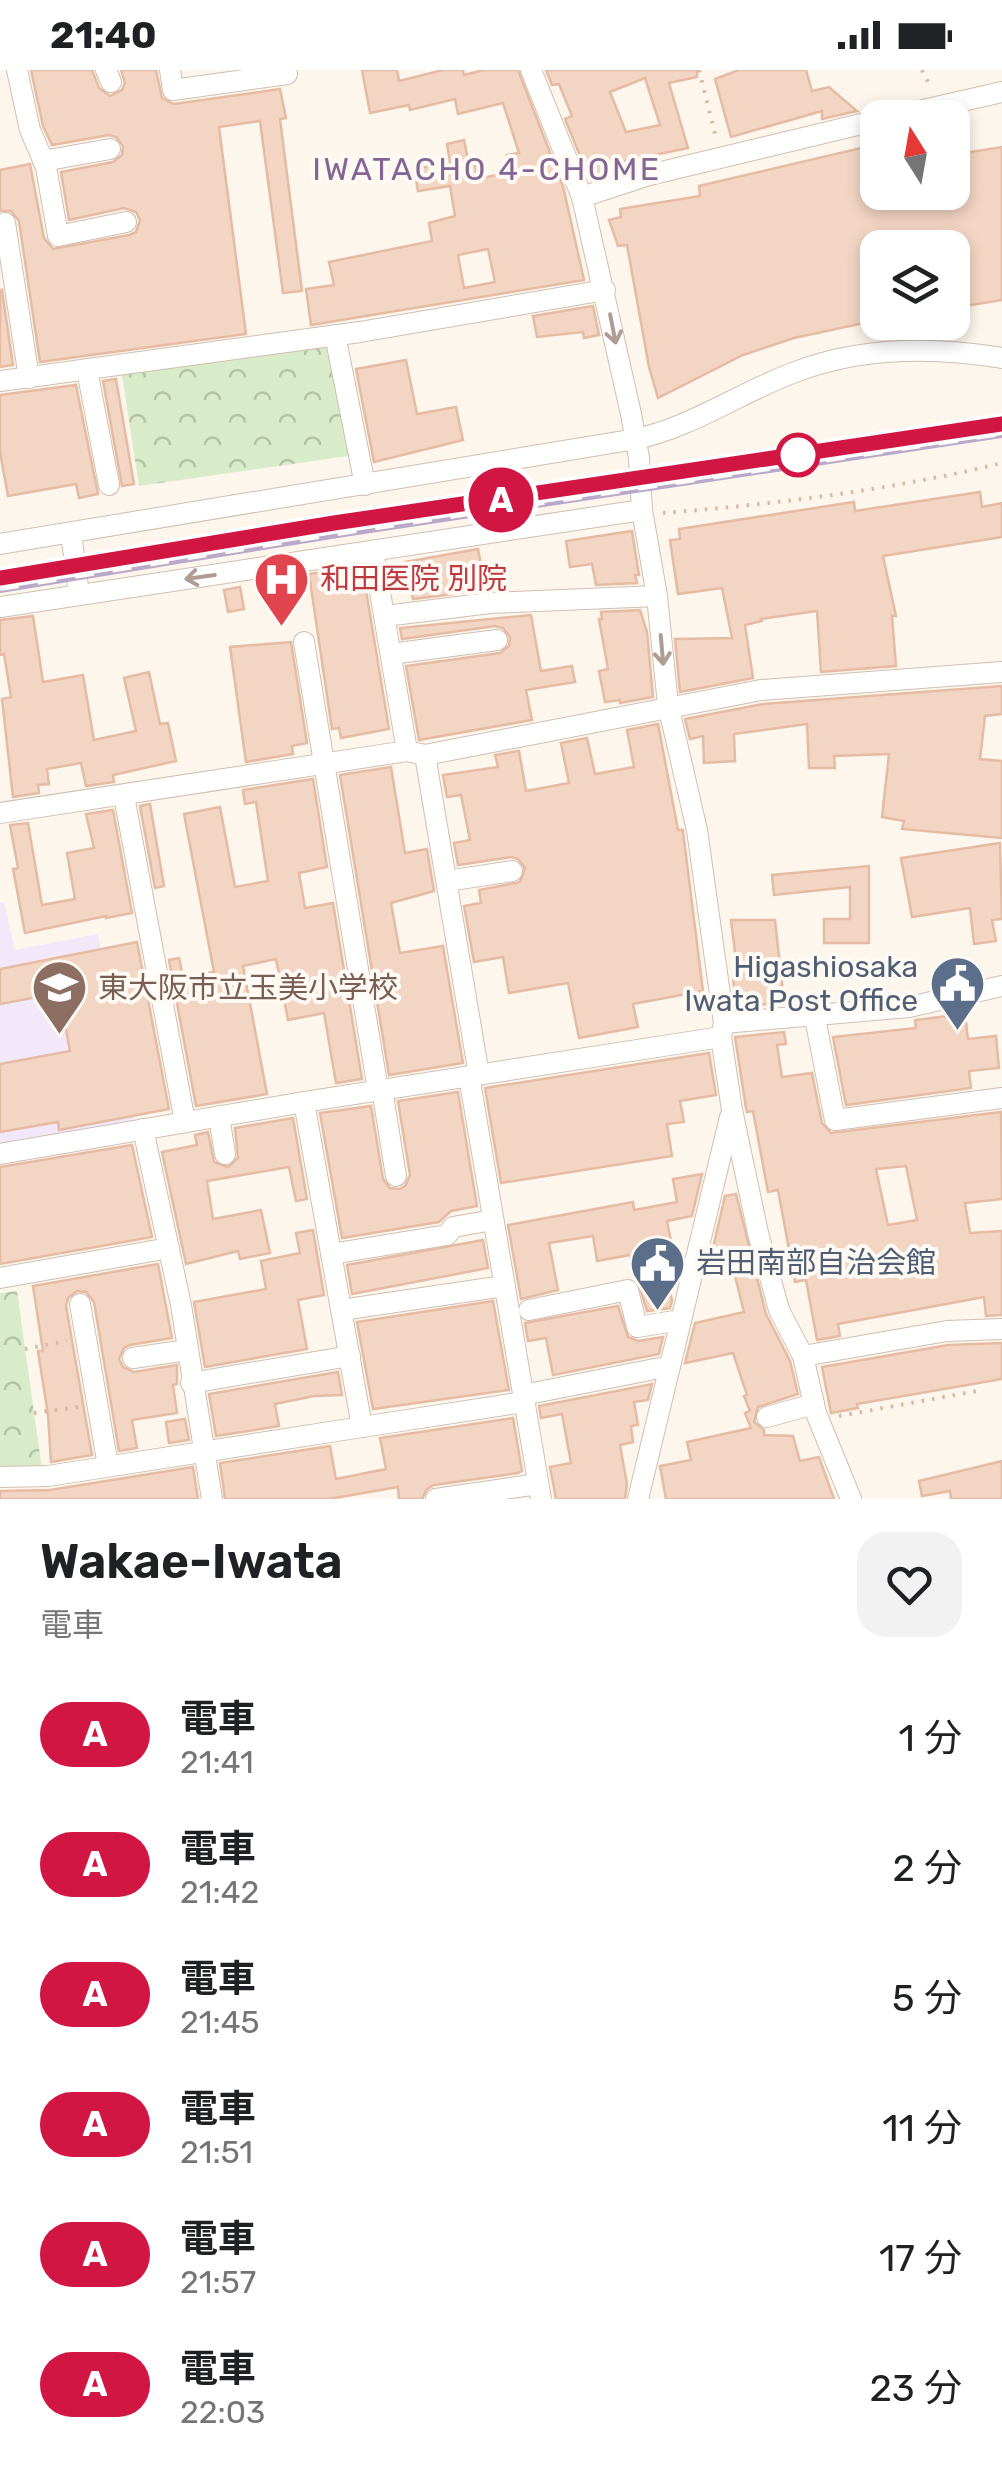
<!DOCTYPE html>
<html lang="ja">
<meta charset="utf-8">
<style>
:root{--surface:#fff;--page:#f2f2f2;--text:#202124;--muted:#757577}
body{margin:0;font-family:Rubik,"Noto Sans JP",sans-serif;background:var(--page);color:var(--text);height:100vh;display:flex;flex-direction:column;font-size:38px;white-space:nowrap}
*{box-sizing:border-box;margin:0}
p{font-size:32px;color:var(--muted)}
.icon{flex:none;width:55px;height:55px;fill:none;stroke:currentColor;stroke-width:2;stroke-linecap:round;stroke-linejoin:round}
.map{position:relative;height:1429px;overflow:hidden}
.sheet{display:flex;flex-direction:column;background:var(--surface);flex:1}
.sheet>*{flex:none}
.badge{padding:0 20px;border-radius:32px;font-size:35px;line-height:65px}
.needle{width:65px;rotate:349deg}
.fabs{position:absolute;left:860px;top:30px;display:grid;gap:20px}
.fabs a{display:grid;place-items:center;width:110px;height:110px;border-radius:20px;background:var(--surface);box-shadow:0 5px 15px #0003;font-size:50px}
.map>.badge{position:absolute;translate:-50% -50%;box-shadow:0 0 0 5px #fff}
.round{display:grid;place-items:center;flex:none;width:105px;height:105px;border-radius:30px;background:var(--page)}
.headline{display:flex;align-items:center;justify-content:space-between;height:170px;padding:0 40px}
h1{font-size:48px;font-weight:600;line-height:75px}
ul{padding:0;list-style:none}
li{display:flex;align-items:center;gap:30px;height:130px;padding:0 40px}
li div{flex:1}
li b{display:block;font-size:38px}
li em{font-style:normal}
li .badge{min-width:110px;font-weight:700;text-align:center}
.status{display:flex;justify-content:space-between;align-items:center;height:70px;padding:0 50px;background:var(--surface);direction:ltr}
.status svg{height:28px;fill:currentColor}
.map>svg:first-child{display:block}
.education{fill:#f3e8fa}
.park{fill:url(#park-crowns)}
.building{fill:#f3d5c3;stroke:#e6bba3;stroke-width:2.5;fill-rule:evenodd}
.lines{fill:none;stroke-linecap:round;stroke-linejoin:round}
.minor-casing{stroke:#d1beb0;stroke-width:22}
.path{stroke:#d9b8a5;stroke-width:4;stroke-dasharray:2.5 8;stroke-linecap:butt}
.minor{stroke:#fff;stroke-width:20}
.rail-casing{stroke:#b9a8c9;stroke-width:10}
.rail{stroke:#fffaf3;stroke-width:6;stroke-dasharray:19;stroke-linecap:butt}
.oneway{stroke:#af9d94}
.line-casing{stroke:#fff;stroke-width:22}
.line{stroke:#d21644;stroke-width:15}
.stop-dot{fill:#fff;stroke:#d21644;stroke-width:5}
.labels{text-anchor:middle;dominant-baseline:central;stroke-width:8;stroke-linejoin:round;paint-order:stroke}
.health-label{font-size:30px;fill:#be3a42;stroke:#fffaf3;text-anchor:start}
.service-label{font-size:30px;fill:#4e5e75;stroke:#fffaf3;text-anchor:end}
.education-label{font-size:30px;fill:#785e54;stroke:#fffaf3;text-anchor:start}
.neighbourhood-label{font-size:32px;letter-spacing:2.5px;fill:#846695;stroke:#fffaf3}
</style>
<div class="status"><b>21:40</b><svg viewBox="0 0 49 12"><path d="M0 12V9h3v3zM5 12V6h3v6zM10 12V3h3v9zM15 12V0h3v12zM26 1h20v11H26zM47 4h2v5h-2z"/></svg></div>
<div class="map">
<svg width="1002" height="1429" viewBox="0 0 1002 1429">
<defs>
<pattern id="park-crowns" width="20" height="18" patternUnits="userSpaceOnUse" patternTransform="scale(2.5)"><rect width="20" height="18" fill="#d8ecc9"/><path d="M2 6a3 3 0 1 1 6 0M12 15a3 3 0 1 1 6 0" fill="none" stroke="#b4c2a5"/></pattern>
</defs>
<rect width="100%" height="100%" fill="#fdf6ec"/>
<polygon class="education" points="4,832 15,880 98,864 134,1055 0,1078 0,833"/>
<g class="park">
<polygon points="331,276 355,385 139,416 122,305"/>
<polygon points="17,1221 43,1406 0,1407 0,1223"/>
</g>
<g class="building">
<polygon points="31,0 92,0 99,18 110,26 122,20 125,13 121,0 156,0 162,28 174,34 280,19 286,48 280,49 302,221 283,223 260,51 219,57 246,264 40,292 19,151 11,141 0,141 0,100 30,94 44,168 53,179 129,165 136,162 140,150 136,142 124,138 69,150 61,102 113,92 122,85 123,76 116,67 109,65 52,75 43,56"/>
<path d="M362,0H397L399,11L443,0H463L464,5L484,0H518L563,116L584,210L311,255L306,219L334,215L329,192L432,171L429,153L455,146L450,116L418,121L414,99L450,93L447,74L464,70L468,90L474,89L478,109L510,102L507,85L519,83L503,33L458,44L455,29L410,40L409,35L370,43ZM488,179L495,212L464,218L458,185Z"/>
<path d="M546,0H697V7L669,13L688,78L620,92L622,98L589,108L565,49L572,46L559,14L552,15ZM645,8L660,55L626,62L610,22Z"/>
<polygon points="739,0 806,0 812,21 829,17 857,41 822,49 822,41 731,67 715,9"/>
<polygon points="878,74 878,122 952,122 952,85 1002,77 1002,230 952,238 952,178 878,178 878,250 794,268 743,285 658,328 649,297 627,175 618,176 609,150 621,147 620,139 700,126 699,116"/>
<polygon points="2,220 13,295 0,297 0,221"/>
<polygon points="593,236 599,265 584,268 583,262 537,267 533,246"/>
<polygon points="406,290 417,344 456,337 463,370 374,392 356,299"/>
<polygon points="116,309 134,414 122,416 103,311"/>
<polygon points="76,315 98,424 79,428 76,414 8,426 0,382 0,325"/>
<polygon points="980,422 982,437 1002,433 1002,467 883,486 896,546 892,546 896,596 821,602 817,541 761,549 762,551 745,555 753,608 680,622 675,569 732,568 722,518 678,524 670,470 680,469 679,459 854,432 855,441"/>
<polygon points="632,461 639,505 635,505 637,513 596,515 592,494 570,497 566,471"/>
<polygon points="478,479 486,520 413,529 405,492"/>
<polygon points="362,496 389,659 341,668 339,658 332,659 309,504"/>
<polygon points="240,517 244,539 228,542 224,520"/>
<polygon points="640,540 647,562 653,627 620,633 620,630 605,632 599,601 608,599 599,549 602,549 601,542"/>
<polygon points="531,545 541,601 572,596 575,612 526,620 532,650 419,670 406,596 500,583 509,576 510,567 503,558 495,556 402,569 400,558"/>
<polygon points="33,546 43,612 83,605 94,670 136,661 124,608 149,602 160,654 168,653 176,691 113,705 114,712 86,716 81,693 47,699 49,714 38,715 39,723 13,727 2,629 11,627 4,584 0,585 0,550"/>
<polygon points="291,572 307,673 292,676 293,684 246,692 230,577"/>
<polygon points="1002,616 1002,644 985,646 980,689 1002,691 1002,768 902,759 904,751 882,747 889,684 834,686 835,698 809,698 807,654 734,664 735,691 704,693 703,666 690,669 685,649 763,634"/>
<polygon points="658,654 678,760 683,760 683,762 703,921 633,934 638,957 579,968 568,913 509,923 503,887 474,892 464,836 481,833 479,820 520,812 525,798 518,789 511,787 458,795 454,773 470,770 461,725 447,727 443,705 498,697 495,685 519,681 526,721 569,713 561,673 587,668 595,704 634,697 627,660"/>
<polygon points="391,697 405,783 427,779 434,821 391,833 400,883 443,876 463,993 389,1005 340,705"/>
<polygon points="313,709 327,797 299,803 305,838 333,833 362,1009 336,1013 324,943 288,950 276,889 243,896 267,1024 196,1036 169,890 179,888 183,907 214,902 184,744 220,737 235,817 268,811 256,732 245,734 243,720"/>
<polygon points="150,734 164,816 155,818 140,736"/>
<polygon points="113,740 132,843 106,848 106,846 25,863 13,799 18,798 10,755 28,753 42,835 75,829 67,783 94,778 86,744"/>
<polygon points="1000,773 1002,849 992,850 996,871 974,874 970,838 912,847 901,788"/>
<polygon points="869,796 869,873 824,873 824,849 850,849 850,817 774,825 772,805"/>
<polygon points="731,850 775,850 784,932 736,938 733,907 738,907"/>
<polygon points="137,872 169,1039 59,1060 58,1052 0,1062 0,994 70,981 59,923 0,934 0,899"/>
<polygon points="965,944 968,969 996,966 999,998 969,1001 971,1018 846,1035 833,967 916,958 915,950"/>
<path d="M784,962L786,974L777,975L782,1007L812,1003L822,1053L831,1063L1001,1042L1002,1129L965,1133L970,1163L1002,1161V1245L986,1246L984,1227L838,1254L840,1266L817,1270L806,1210L795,1212L778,1120L768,1122L753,1041L747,1042L746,1038L735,967ZM906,1096L917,1150L888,1155L876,1099Z"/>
<polygon points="709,983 716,1025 680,1031 684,1052 667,1054 672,1086 501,1113 485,1018"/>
<polygon points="458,1022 477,1136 451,1141 439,1152 342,1168 320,1043 371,1036 383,1109 390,1118 399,1119 405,1116 410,1105 398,1031"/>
<polygon points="293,1048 307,1129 296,1131 289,1097 207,1111 213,1149 261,1140 270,1183 240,1189 238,1181 186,1194 162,1082 197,1075 195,1065 208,1062 214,1092 228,1097 238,1088 235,1058"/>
<polygon points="132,1075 152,1167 0,1194 0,1097"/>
<polygon points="702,1104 692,1146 667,1151 671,1171 664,1172 669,1197 665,1197 672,1231 670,1238 647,1241 630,1185 597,1191 593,1166 549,1173 558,1220 521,1229 508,1155 633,1132 634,1140 677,1132 673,1109"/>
<polygon points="736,1124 766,1244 790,1291 798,1324 758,1337 754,1352 764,1360 764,1365 793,1366 800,1391 819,1387 834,1429 666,1429 660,1396 691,1390 687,1372 751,1358 745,1343 750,1341 744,1326 747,1325 733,1283 685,1293 695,1253 744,1242 731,1190 709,1195 725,1126"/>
<polygon points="313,1160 324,1225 298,1230 307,1279 205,1297 194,1232 266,1219 261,1191 300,1183 296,1163"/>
<polygon points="483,1170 488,1198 352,1224 347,1195"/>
<polygon points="158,1194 172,1268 130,1275 124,1278 119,1289 123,1297 134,1302 177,1295 177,1314 173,1315 177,1343 132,1350 137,1378 119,1381 94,1232 86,1222 77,1221 68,1228 66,1236 92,1385 51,1392 48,1345 38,1281 43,1281 33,1216"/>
<polygon points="493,1231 509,1320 373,1339 357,1252"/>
<polygon points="618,1236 628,1267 638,1271 663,1267 659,1284 553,1305 546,1268 528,1271 525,1253"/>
<polygon points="1002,1273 1002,1309 857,1334 858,1338 831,1343 822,1297 948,1275"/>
<polygon points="338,1302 342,1325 314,1326 275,1334 279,1356 216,1366 209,1324"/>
<polygon points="652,1314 648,1330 634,1332 638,1355 631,1356 633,1372 620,1375 627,1414 625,1429 556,1429 550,1397 571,1393 562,1344 541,1348 539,1336"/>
<polygon points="513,1348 522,1401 518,1403 434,1415 427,1419 422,1429 399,1429 398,1417 329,1429 225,1429 220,1393 330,1376 336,1409 386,1399 380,1368"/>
<polygon points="185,1349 189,1370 169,1373 166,1352"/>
<polygon points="1002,1391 1002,1429 951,1429 950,1421 922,1426 919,1411"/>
<polygon points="193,1397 198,1429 0,1429 0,1421 50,1420"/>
</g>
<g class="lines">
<defs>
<g id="minor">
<polyline points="17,0 30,60 46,97 58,166 126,152"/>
<polyline points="106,0 111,12"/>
<polyline points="170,0 173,20 287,4"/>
<polyline points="531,0 582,127 631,344 639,388 642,440 657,526 668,635 697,760 724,953 721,967 732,1040 758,1163 779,1240 803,1286 816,1343 851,1429"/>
<polyline points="888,48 1002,22"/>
<polyline points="43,91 110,79"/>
<polyline points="582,127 649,105 878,50"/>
<polyline points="5,153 29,308"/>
<polyline points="335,265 365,415"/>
<polyline points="87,300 109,415"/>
<polyline points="0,311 360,262 605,220"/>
<polyline points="71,463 79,524"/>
<path d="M0,474L636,369C693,357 742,321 798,301C862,277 935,277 1002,288"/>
<polyline points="373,481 407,681"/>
<polyline points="0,537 642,440"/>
<polyline points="385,546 490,533 657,526"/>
<polyline points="304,572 378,1020"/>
<polyline points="391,584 497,570"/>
<polyline points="425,685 479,1005"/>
<polyline points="124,726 185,1052"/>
<polyline points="0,743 407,681 425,685 761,620 1002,602"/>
<polyline points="447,811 512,801"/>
<polyline points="815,948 835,1050 1002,1028"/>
<polyline points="724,953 909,937 1002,916"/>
<polyline points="469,1006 541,1429"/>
<polyline points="382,1019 396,1106"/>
<polyline points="304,1032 362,1357 524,1332"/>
<polyline points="219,1046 225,1084"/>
<polyline points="143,1059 181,1235 212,1429"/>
<polyline points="0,1084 304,1032 721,967"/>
<polyline points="331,1184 447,1165 453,1157 493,1150"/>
<polyline points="0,1208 169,1178"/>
<polyline points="80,1234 108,1396"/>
<polyline points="341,1240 504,1216"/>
<polyline points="529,1240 628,1220 637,1257 681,1250"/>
<polyline points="803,1286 947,1261 1002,1259"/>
<polyline points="133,1288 187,1280"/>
<polyline points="191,1313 350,1286"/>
<polyline points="523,1325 670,1296"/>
<polyline points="767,1347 814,1334"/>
<polyline points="0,1407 48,1406 362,1357"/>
<polyline points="436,1429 538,1414"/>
<polyline points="638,1429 730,1047"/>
</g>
</defs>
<use href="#minor" class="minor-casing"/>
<g class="path">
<polyline points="699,0 716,68"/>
<polyline points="922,0 931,18"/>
<path d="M663,443C776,434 892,420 1002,393"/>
<polyline points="25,1279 67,1271"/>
<polyline points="34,1343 78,1337"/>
<polyline points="839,1346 977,1321"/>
</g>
<use href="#minor" class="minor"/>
<defs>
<polyline id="rail" points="0,518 337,463 1002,363"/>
</defs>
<use href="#rail" class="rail-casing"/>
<use href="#rail" class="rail"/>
</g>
<defs><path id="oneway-shaft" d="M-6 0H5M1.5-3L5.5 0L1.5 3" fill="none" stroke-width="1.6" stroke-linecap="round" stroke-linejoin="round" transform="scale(2.5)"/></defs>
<g class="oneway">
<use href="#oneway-shaft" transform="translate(613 259) rotate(79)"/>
<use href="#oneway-shaft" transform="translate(200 507) rotate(172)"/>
<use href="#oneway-shaft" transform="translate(662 580) rotate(85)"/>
</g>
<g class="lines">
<defs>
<polyline id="line" points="0,508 334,453 1002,354"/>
</defs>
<use href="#line" class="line-casing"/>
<use href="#line" class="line"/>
</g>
<defs>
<symbol id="hospital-pin" viewBox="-11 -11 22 30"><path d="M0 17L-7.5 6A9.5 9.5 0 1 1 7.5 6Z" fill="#e0444e" stroke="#fffaf3"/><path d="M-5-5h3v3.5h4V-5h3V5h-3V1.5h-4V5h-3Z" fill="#fff"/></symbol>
<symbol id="civic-pin" viewBox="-11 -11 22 30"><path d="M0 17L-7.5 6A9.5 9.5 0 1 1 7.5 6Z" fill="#5c6f8a" stroke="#fffaf3"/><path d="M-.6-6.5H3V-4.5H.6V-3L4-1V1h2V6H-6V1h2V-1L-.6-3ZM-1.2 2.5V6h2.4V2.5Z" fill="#fff"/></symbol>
<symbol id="school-pin" viewBox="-11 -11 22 30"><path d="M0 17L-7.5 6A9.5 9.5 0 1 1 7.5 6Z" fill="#8d6e63" stroke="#fffaf3"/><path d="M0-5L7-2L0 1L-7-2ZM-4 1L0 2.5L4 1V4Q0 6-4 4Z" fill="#fff"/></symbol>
</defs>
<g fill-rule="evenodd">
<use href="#hospital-pin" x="250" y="478" width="63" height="86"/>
<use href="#civic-pin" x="926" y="882" width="63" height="86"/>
<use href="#school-pin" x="28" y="886" width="63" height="86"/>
<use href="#civic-pin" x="626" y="1162" width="63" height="86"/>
</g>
<circle class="stop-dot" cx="798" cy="385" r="20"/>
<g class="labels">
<g class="health-label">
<text x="320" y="509">和田医院 別院</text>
</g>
<g class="service-label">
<text x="918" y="897">Higashiosaka<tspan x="918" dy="34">Iwata Post Office</tspan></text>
<text x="696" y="1193" text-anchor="start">岩田南部自治会館</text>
</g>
<g class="education-label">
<text x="98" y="918">東大阪市立玉美小学校</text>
</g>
<g class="neighbourhood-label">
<text x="487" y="99">IWATACHO 4-CHOME</text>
</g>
</g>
</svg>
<div class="fabs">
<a><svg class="needle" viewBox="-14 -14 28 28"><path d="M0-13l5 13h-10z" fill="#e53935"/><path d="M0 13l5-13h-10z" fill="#757577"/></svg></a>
<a><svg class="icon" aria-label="layers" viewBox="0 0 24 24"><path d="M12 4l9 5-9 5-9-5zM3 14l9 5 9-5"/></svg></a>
</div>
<b class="badge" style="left:501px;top:430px;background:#d21644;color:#fff">A</b>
</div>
<section class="sheet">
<div class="headline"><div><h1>Wakae-Iwata</h1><p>電車</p></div><a class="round"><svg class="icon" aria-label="heart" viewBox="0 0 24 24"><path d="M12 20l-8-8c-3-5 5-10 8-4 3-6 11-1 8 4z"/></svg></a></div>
<ul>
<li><span class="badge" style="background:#d21644;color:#fff">A</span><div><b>電車</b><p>21:41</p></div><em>1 分</em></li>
<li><span class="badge" style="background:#d21644;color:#fff">A</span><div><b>電車</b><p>21:42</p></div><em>2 分</em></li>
<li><span class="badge" style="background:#d21644;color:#fff">A</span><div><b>電車</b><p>21:45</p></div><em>5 分</em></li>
<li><span class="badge" style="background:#d21644;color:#fff">A</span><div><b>電車</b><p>21:51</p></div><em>11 分</em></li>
<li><span class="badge" style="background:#d21644;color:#fff">A</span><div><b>電車</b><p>21:57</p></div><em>17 分</em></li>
<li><span class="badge" style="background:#d21644;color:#fff">A</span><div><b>電車</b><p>22:03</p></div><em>23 分</em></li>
</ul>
</section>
